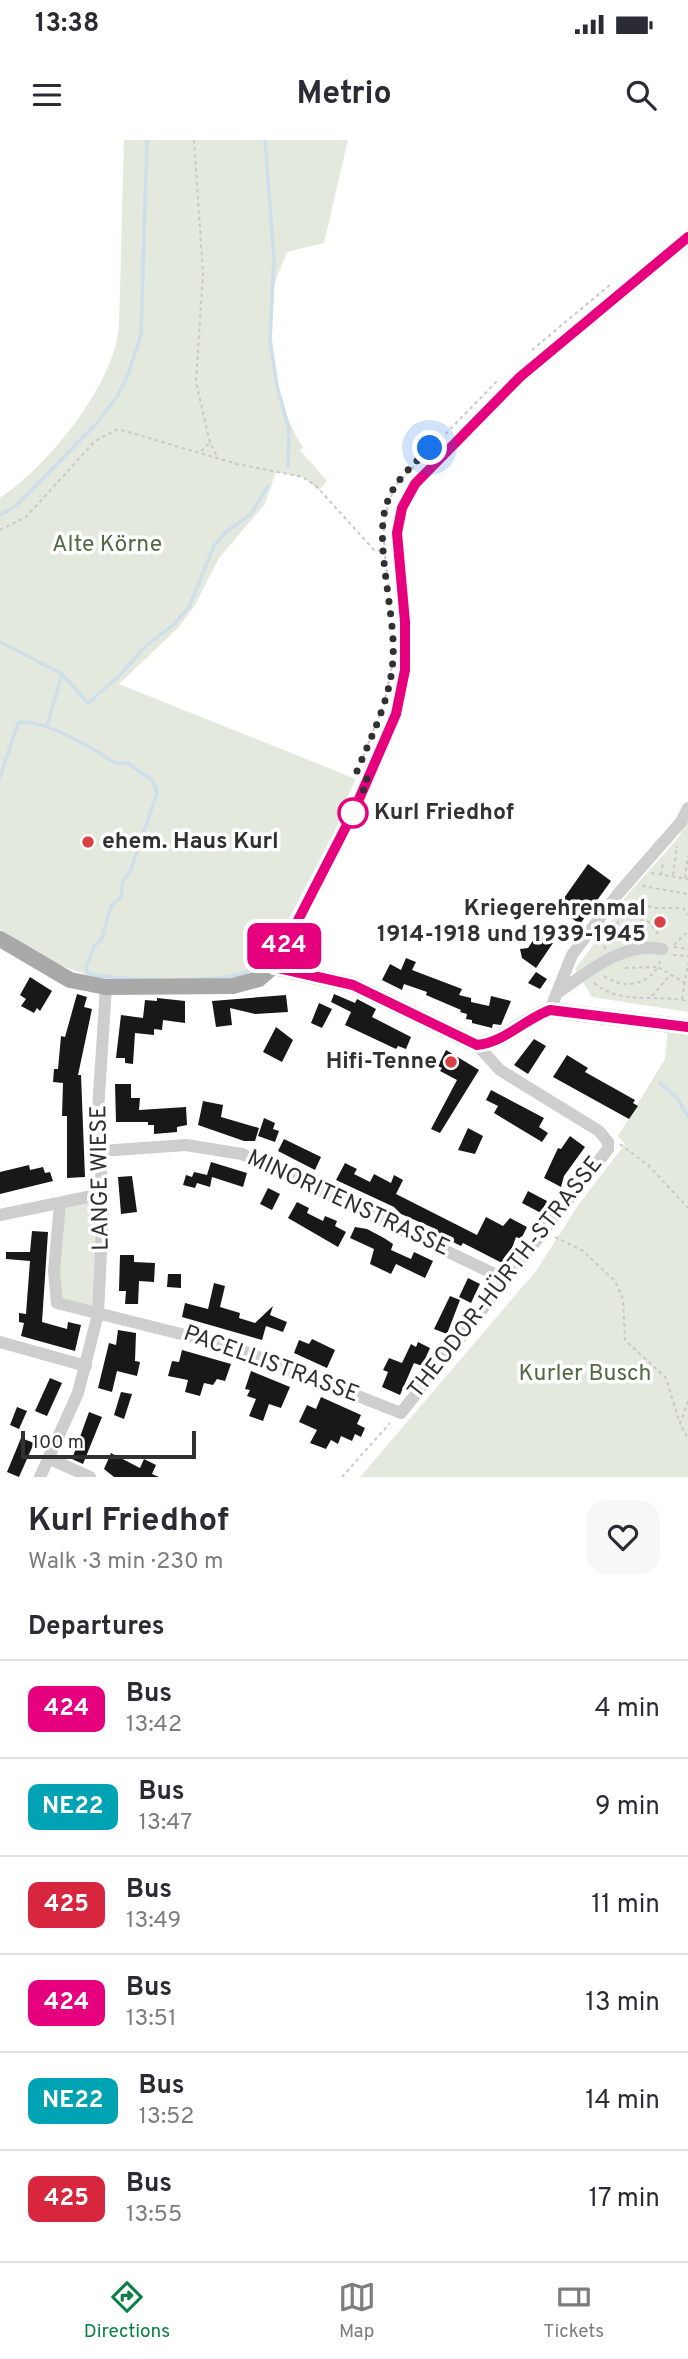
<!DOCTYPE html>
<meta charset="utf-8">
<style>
:root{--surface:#fff;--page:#f7f7f7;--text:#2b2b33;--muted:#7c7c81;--line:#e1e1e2;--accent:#0b8043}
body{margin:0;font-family:Overpass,sans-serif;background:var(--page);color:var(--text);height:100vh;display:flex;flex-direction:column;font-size:26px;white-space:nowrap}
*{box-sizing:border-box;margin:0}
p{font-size:23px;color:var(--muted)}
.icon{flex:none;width:38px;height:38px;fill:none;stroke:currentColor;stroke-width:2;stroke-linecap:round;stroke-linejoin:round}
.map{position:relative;height:1337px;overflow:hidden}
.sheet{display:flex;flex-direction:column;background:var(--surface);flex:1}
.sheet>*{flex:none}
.badge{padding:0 14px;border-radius:10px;font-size:24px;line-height:46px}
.scale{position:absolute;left:21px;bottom:18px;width:175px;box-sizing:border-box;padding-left:7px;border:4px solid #313131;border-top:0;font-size:19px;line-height:24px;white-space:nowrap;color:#313131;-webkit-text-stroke:5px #fff;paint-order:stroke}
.you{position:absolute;width:35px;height:35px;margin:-18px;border:5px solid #fff;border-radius:50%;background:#1a73e8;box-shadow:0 0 0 10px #1a73e833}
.map>.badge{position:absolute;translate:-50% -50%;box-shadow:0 0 0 4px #fff}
h2{padding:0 28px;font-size:26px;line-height:63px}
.round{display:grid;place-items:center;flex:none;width:74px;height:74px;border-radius:21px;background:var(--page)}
.overview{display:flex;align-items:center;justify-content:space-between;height:119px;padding:0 28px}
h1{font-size:33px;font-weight:700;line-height:52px}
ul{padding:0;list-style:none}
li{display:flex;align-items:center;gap:21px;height:98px;padding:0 28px;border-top:2px solid var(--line)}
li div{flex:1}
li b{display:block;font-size:26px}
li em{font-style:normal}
li .badge{min-width:77px;font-weight:700;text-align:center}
.status{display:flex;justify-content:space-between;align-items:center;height:49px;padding:0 35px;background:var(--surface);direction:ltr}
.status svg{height:19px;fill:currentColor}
header{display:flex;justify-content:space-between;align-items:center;height:91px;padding:0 28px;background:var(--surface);font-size:32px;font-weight:700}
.tabs{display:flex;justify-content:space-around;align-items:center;height:98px;border-top:2px solid var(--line);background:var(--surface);font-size:19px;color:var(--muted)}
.tabs a{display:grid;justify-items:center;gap:4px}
.tabs .active{color:var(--accent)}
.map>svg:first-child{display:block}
.green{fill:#e3e9dd}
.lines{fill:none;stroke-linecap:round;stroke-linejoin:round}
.stream{stroke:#cedeea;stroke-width:3.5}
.building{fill:#181818}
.path{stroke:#c8c8c8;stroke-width:2;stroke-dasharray:3.5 3.5;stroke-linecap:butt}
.minor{stroke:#cecece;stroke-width:12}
.major{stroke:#a9a9a9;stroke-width:16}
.line-casing{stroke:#fff;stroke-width:16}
.line{stroke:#e6007e;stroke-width:10}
.walk{stroke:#313131;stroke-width:7;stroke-dasharray:0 12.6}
.stop-dot{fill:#fff;stroke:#e6007e;stroke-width:3.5}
.poi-dot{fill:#d84246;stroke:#fff;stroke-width:2.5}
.labels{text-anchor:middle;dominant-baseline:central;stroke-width:7;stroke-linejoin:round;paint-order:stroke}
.park-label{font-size:23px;fill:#526941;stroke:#fff}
.stop-label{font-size:23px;font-weight:bold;fill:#313131;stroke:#fff;text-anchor:start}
.poi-label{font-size:23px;font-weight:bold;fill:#313131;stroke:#fff;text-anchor:end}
.street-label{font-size:23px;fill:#313131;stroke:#fff}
</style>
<div class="status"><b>13:38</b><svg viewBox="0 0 49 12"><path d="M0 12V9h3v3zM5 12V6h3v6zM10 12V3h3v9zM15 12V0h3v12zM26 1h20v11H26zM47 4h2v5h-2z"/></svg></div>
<header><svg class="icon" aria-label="menu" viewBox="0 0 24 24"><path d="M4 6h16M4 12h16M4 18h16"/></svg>Metrio<svg class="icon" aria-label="search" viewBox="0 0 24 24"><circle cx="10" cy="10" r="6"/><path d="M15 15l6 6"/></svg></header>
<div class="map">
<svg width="688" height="1337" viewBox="0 0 688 1337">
<rect width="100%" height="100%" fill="#fff"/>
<g class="green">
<path d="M124,0H348L324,103L287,112C283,123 276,136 274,148C268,198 274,264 303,307L300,310L327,341L319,350L303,337L276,332L265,364L219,418L195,465L179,487L119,544L356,639L338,676V685L267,821L253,833L237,838H95L51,822L0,789V358C48,326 114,245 119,186Z"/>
<polygon points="688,680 688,872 592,857 575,829 626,762 623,760 678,698"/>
<polygon points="668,886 688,894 688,1337 360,1337 536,1131 579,1064 625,1004 618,996 665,919"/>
<polygon points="102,1054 98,1174 58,1163 60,1063"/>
</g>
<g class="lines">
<g class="stream">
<polyline points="265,0 274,119 270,201 277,246 289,289 288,326"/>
<polyline points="0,375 16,366 97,283 117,257 127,237 141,195 147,0"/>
<polyline points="0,502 62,534 88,563 119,536 145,507 174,484 189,467 214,406 226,392 250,375 268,346"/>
<polyline points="47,586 62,534"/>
<path d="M0,637L18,583C45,578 93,609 117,624L128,623L153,641L157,653L130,732L123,740L121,757L111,766L102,799L94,806L86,827L87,833C118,841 211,843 241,834C250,831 257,825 264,819"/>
<polyline points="660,943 677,958 688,977"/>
</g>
</g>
<g class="building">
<polygon points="588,724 611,741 580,784 557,768"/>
<polygon points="538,793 553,803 536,828 522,818 520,809 528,808"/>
<polygon points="406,818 416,822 412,830 462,849 459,855 471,858 471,862 489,866 491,856 511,861 501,885 493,884 492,888 472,883 472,880 466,879 467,874 460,872 461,870 426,855 427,852 404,844 402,850 382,840 390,824 401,830"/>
<polygon points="536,832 547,839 540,849 528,843"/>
<polygon points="30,837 52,851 40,871 37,868 34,873 21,866 26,859 20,855"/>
<polygon points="77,854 87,857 84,867 92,869 78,935 81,935 85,1037 67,1038 67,976 62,976 63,943 53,942 54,929 58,929 61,896 65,897"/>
<polygon points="334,854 355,863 357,859 376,869 372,877 411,897 406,909 398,906 396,909 345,885 351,872 331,862"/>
<polygon points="286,855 288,872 255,874 230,868 232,885 216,887 212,861"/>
<polygon points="157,858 185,861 185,883 163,880 162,890 154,889 154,895 135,893 133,924 125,923 125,918 116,918 121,875 143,878 145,860 157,861"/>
<polygon points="319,863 332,869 322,888 311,883"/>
<polygon points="276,887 293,900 282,922 263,912"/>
<polygon points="534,899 546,906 528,934 514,925"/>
<polygon points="446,910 479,930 440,993 431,989 457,940 440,931 442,928 438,926"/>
<polygon points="567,915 588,928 585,932 635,960 633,963 638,966 629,979 553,937"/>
<polygon points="115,944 131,944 131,958 140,958 139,970 186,967 187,985 177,987 177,992 154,994 154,985 148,985 148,982 116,982"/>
<polygon points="491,950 544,978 539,987 548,993 542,1002 494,973 498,966 486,960"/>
<polygon points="203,961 223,965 221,977 259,988 255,1001 244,1001 198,985"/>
<polygon points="264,978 275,983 273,989 279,991 275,1002 258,996"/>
<polygon points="468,988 483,996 475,1014 458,1010"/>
<polygon points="570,996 585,1007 564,1036 561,1047 544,1038 558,1008 561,1009"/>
<polygon points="284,999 321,1017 315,1030 278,1011"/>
<polygon points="211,1022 247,1033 243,1047 212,1037 210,1047 197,1043 195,1048 183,1045 186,1035 192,1037 194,1032 207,1035"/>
<polygon points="345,1023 357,1029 354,1034 370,1042 374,1034 391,1043 394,1035 403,1040 396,1054 477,1095 486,1077 503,1086 510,1078 527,1087 521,1099 516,1097 506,1125 463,1103 461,1106 443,1097 437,1093 438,1090 401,1074 394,1067 336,1040"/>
<polygon points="29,1025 30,1030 43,1027 45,1033 50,1032 53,1041 0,1054 0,1032"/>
<polygon points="132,1036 137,1072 121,1074 118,1037"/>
<polygon points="268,1048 280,1054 272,1070 260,1064"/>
<polygon points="528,1051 547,1061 541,1073 522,1063"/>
<polygon points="297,1062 309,1068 307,1073 323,1081 325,1076 337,1081 335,1086 346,1092 338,1107 288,1078"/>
<polygon points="355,1087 367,1089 384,1098 393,1104 391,1110 411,1119 414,1112 433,1121 425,1138 396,1124 391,1134 370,1124 374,1109 350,1098"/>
<polygon points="32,1091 48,1092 42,1182 67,1189 68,1182 81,1185 75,1211 21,1196 24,1183 19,1182 19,1173 26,1174 30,1121 6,1119 6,1112 30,1112"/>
<polygon points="120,1115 134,1115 134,1122 155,1123 154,1142 139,1141 138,1164 125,1164 126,1151 119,1151"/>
<polygon points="168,1134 181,1134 181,1148 167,1147"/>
<polygon points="468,1138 480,1144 471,1163 459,1157"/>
<polygon points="214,1143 225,1146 220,1167 240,1173 239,1178 255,1183 273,1166 270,1175 287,1182 283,1192 266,1186 262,1200 182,1177 185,1163 208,1169"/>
<polygon points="450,1156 460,1160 447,1194 434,1189"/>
<polygon points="118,1190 136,1193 135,1221 140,1222 137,1236 117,1231 112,1252 98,1248 109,1203 116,1205"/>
<polygon points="312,1199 335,1210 327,1228 294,1213 299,1200 309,1204"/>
<polygon points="418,1202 430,1208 422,1226 414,1223 400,1255 382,1247 388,1232 383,1230 389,1218 402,1223 411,1204 416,1207"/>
<polygon points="182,1210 231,1224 225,1241 217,1239 213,1245 204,1243 200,1256 185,1252 188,1240 168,1236 172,1221 179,1222"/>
<polygon points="251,1231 290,1247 281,1268 269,1264 263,1281 249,1276 256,1259 247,1256 250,1250 245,1249"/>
<polygon points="50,1238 62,1243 47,1276 35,1271"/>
<polygon points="121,1252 132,1254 124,1279 114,1275"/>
<polygon points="321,1257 361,1275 357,1284 365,1288 361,1297 355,1294 352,1301 341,1296 338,1304 331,1300 326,1309 310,1303 317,1290 299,1282 307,1265 316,1269"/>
<polygon points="17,1267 27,1271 19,1289 10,1285"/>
<polygon points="89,1272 102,1277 83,1324 72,1319"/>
<polygon points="21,1298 34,1303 19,1337 7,1332"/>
<polygon points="111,1313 140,1328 144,1319 156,1325 152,1334 159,1337 114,1337 104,1329"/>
</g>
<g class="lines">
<g class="path">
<polyline points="194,0 203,133 196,242 210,303 217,316"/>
<polyline points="532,210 611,144"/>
<polyline points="201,311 210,303"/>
<polyline points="0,390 26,377 95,301 118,289 237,324 303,337 316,346 374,410 383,411"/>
<path d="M389,447C384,409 378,379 397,344L499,239"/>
<polyline points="363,617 384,564 392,526"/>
<polyline points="651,733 688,739"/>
<polyline points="661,735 663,723"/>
<polyline points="673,735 677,706"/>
<polyline points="685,738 688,716"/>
<polyline points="642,746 688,754"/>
<polyline points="629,798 636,784 642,780 649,782 659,795"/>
<polyline points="674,805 688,791"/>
<polyline points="674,807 688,809"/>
<path d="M604,809C607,800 626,767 633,763L656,768H683L688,775"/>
<polyline points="673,815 688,816"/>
<polyline points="660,821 658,827 685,843"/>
<path d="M604,836C623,849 645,846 658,827L622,828"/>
<path d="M594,843C620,865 655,854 688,861"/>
<polyline points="652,856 671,834"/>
<polyline points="682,859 688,823"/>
<polyline points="620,1004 649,1026 688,1068"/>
<polyline points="555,1097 583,1111 615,1141 623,1159 625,1200 666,1238 680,1284"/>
<polyline points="688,1261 680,1284 688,1298"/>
<polyline points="342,1337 390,1283"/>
</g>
<g class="minor">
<polyline points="273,827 353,673 396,574 405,530 405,482 397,392 402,368 415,343 520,237 688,97"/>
<path d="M557,853C587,833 623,801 662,809"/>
<polyline points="550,870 572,815 617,755 681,682 688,668"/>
<polyline points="101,1011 186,1005 242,1014 507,1140"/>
<polyline points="60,1063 54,1131 57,1163 233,1207 401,1273 608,1009 608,1002 599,991 500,930 477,905"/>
<polyline points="0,1075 102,1054"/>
<polyline points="0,1202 86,1226"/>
<polyline points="50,1319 90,1337"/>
<polyline points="40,1337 78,1253 98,1174 103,1071 98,971 106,847"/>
</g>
<path class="major" d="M0,799L70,840L106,847L233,846L259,839L273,827L353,845L477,905C505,902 524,879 550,870L688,887"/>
</g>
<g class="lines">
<defs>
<path id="line" d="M688,97L520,237L415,344L402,368L397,393L405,482V530L396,574L353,673L274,827L353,845L477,905C505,902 525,879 550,870L688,887"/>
</defs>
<use href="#line" class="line-casing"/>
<use href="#line" class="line"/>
<path class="walk" d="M353,673L368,640L357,631C372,595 391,558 393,518C396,474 373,401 387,363C394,341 414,324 430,308"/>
</g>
<circle class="stop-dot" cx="353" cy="673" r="14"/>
<g class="poi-dot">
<circle cx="88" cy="702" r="7"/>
<circle cx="660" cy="782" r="7"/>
<circle cx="451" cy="922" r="7"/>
</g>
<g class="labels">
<g class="park-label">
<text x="107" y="405">Alte Körne</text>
<text x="585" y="1234">Kurler Busch</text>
</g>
<g class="stop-label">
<text x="374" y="673">Kurl Friedhof</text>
</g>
<g class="poi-label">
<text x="102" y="702" text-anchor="start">ehem. Haus Kurl</text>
<text x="646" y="769">Kriegerehrenmal<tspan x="646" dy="26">1914-1918 und 1939-1945</tspan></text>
<text x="437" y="922">Hifi-Tenne</text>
</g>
<g class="street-label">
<text transform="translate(101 1038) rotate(-91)">LANGE WIESE</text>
<text transform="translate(348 1064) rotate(25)">MINORITENSTRASSE</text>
<text transform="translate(506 1138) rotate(-52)">THEODOR-HÜRTH-STRASSE</text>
<text transform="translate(271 1225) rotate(20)">PACELLISTRASSE</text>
</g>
</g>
</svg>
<div class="scale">100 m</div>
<div class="you" style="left:430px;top:308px"></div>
<b class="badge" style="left:284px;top:806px;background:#e6007e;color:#fff">424</b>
</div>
<section class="sheet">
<div class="overview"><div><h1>Kurl Friedhof</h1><p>Walk · 3 min · 230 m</p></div><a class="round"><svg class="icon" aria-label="heart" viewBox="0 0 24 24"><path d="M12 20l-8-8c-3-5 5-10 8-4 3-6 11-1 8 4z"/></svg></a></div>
<h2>Departures</h2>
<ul>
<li><span class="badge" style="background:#e6007e;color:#fff">424</span><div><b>Bus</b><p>13:42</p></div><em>4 min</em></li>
<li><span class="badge" style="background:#00a3b4;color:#fff">NE22</span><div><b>Bus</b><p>13:47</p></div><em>9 min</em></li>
<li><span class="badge" style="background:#d7263d;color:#fff">425</span><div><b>Bus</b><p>13:49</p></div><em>11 min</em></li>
<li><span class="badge" style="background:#e6007e;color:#fff">424</span><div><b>Bus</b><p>13:51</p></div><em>13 min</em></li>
<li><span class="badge" style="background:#00a3b4;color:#fff">NE22</span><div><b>Bus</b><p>13:52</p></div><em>14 min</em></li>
<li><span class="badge" style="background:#d7263d;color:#fff">425</span><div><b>Bus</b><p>13:55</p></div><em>17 min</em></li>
</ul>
</section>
<nav class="tabs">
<a class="active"><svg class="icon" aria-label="directions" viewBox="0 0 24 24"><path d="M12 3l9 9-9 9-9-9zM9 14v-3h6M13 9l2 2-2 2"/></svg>Directions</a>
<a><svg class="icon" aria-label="map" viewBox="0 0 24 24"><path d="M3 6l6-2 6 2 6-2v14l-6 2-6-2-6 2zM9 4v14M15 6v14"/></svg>Map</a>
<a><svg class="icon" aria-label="tickets" viewBox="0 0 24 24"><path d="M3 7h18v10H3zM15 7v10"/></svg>Tickets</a>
</nav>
